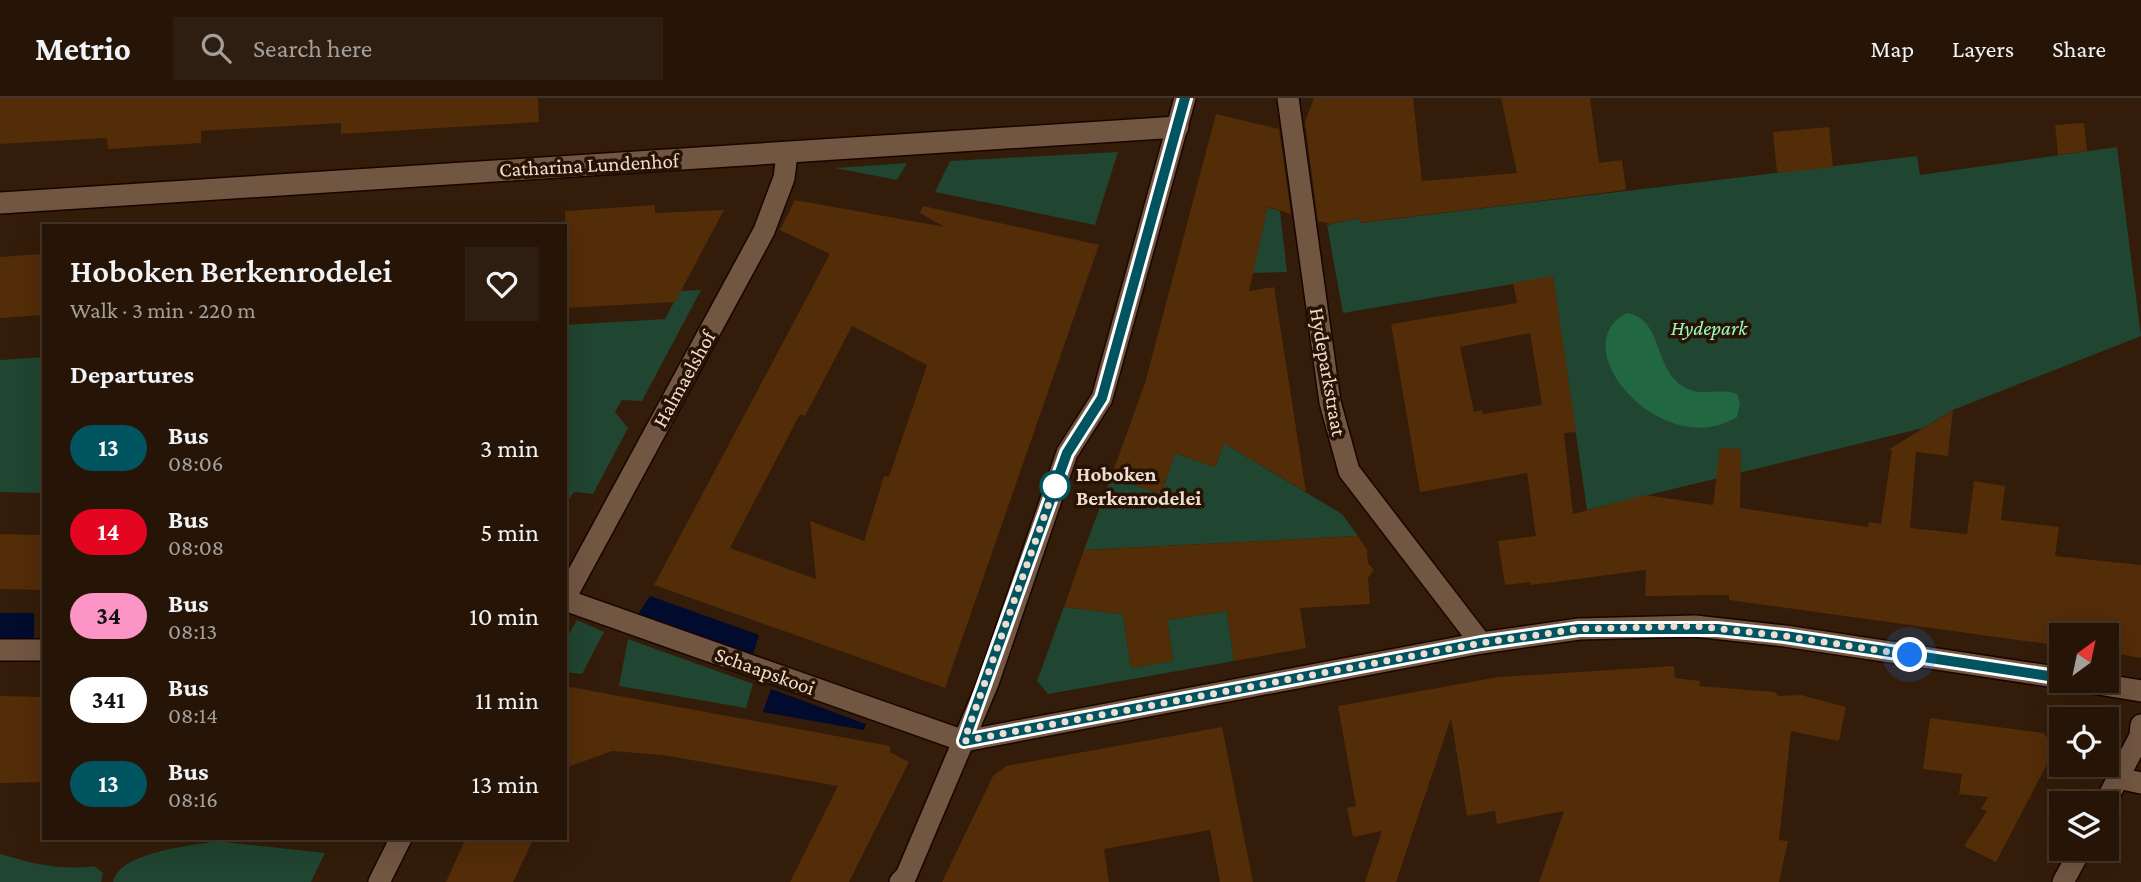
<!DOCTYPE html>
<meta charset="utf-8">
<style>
:root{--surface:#261507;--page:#2e1e11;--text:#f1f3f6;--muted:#a49f9b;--line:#423428}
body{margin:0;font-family:"Crimson Pro",serif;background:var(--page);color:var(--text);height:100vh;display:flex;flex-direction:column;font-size:26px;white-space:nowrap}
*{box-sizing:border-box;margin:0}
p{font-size:23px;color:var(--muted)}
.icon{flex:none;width:38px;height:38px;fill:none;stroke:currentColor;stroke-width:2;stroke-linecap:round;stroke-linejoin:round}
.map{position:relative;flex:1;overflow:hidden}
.details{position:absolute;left:42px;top:126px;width:525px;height:616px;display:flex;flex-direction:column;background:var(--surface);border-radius:0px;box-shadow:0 7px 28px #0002,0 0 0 2px var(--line)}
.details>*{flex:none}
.badge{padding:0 14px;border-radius:23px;font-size:24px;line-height:46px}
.needle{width:46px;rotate:33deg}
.fabs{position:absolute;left:2049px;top:525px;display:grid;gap:14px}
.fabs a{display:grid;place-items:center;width:70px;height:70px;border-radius:0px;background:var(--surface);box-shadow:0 7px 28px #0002,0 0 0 2px var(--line);font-size:35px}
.you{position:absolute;width:35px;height:35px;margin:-18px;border:5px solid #fff;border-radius:50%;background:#1a73e8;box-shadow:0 0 0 10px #1a73e833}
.map>.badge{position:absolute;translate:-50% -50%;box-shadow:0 0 0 4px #fff}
h2{padding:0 28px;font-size:26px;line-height:63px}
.round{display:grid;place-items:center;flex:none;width:74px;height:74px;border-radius:0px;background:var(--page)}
.headline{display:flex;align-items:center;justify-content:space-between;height:119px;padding:0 28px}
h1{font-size:33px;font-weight:600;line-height:52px}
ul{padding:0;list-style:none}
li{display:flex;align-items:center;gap:21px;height:84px;padding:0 28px}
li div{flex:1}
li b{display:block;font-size:26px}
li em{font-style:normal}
li .badge{min-width:77px;font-weight:700;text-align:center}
header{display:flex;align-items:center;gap:42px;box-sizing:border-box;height:98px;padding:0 35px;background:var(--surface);border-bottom:2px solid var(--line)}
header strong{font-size:33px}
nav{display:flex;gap:38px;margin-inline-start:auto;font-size:24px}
.search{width:490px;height:63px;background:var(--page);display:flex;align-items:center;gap:18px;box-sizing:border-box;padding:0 24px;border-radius:0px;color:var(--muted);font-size:26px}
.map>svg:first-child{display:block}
.green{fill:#204530}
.forest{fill:#216742}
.water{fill:#000b2d}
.building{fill:#532c08;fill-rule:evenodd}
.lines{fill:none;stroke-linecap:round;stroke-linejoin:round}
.minor-casing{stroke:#190500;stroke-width:24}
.minor{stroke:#715642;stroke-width:21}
.line-casing{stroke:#fff;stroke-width:16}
.line{stroke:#005460;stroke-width:10}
.walk{stroke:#ecdcd1;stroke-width:7;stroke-dasharray:0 12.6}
.stop-dot{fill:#fff;stroke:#005460;stroke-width:3.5}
.labels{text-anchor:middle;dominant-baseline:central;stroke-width:7;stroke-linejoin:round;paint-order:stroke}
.street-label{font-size:21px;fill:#ecdcd1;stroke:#281202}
.park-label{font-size:21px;font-style:italic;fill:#99fac0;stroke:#281202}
.stop-label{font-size:21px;font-weight:bold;fill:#ecdcd1;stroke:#281202;text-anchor:start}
</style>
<header>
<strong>Metrio</strong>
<div class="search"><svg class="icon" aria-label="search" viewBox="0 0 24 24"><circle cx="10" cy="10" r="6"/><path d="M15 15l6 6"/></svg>Search here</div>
<nav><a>Map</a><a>Layers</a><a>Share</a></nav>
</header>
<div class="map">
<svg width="2141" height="784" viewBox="0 0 2141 784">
<rect width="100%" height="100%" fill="#331c09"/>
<g class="green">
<polygon points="2117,49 2141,238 1953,312 1923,330 1587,412 1553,179 1343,215 1327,127 1359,120 1361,125 1917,58 1920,77"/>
<polygon points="1118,54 1095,127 935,94 950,63"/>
<polygon points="907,65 897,82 835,70"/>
<polygon points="1197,90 1280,113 1287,174 1253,175"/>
<polygon points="701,192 642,303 622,302 615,314 628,330 593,396 574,394 570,400 565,400 565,227 665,221 680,193"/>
<polygon points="44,259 44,395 0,394 0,262"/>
<polygon points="1224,345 1342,416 1358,438 1084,452 1111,379 1161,396 1175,355 1215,369"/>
<polygon points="1064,509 1123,516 1131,570 1173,563 1167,522 1227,513 1234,563 1048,596 1037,583"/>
<polygon points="577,522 604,534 582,576 565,574 565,543"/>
<polygon points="628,541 753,586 746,610 619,588"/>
<path d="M216,743L325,755L311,784H113C121,753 188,749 216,743Z"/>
<path d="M0,756C31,765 62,773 94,768L103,775L101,784H0Z"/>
</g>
<path class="forest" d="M1627,215C1663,220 1653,271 1684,289C1703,300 1720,289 1737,296L1740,305L1737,319C1662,365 1561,248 1627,215Z"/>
<g class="water">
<polygon points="650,498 759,537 752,560 637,518"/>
<rect x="0" y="515" width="34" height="25"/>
<polygon points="771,591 866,626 864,632 763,614"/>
</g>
<g class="building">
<polygon points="0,0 538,0 539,24 341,36 341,25 201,33 201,45 108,51 107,40 0,46"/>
<polygon points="1314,0 1413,0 1422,83 1517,75 1501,0 1590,0 1599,65 1622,62 1626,92 1360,125 1359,120 1331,126 1318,123 1305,24"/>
<polygon points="1216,16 1279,31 1291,116 1268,109 1249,193 1274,189 1306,394 1224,345 1215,369 1175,355 1161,396 1111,379 1145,285"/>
<polygon points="2084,25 2087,53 2058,57 2055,27"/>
<polygon points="1829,29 1833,69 1777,75 1773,34"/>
<path d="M795,102L945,129L920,115L923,108L1099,147L945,590L654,487L830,156L780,132ZM852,228L927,267L889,379L884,378L864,443L810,423L816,481L730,450L800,316L805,318Z"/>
<polygon points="655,107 655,115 724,112 675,204 565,210 565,113"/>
<polygon points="42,156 44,217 0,220 0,159"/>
<path d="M1553,178L1576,334L1564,335L1573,416L1645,397L1713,407L1720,350L1741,351L1740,410L1868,429L1869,424L1881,426L1892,352H1888L1953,312L1948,358L1916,354L1910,430L1967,436L1974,383L2005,388L2001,422L2059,429L2055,458L2141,467V560L2107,554V537H2062V548L1729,502V497L1645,498L1646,472L1531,487L1530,484L1505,487L1498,443L1536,438L1527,375L1420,394L1391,226L1517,205L1513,185ZM1530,235L1542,307L1483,316L1482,312L1474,314L1460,249Z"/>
<polygon points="0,436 44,437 44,492 0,491"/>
<polygon points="1358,438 1367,452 1368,465 1374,472 1368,480 1370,506 1300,510 1306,550 1234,563 1227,513 1167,522 1173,563 1131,570 1123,516 1064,509 1084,452"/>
<polygon points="1674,568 1675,580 1700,583 1699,588 1775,594 1778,598 1801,597 1846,609 1839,643 1791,633 1779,742 1788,743 1779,784 1539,784 1564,713 1497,726 1495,713 1467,718 1451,620 1396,784 1365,784 1382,733 1353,739 1347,710 1356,708 1338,608 1498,579"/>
<polygon points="565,588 890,648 890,654 909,664 849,784 790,784 838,688 663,657 612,653 565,670"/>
<polygon points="0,598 44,599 44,684 0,685"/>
<polygon points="1930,620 2044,635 2054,653 1996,764 1964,748 1987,713 1981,711 1988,699 1959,696 1962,676 1923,671"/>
<polygon points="1222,629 1253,784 1220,784 1210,732 1104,751 1109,784 942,784 993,678 1006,668"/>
<polygon points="466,740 534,740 513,784 446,784"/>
</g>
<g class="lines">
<defs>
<g id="minor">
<polyline points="1288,0 1330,304 1349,373 1481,545"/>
<polyline points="0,105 1178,29"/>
<polyline points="565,500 764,133 784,80 787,56"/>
<polyline points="565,502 964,643"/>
<polyline points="0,552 44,552"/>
<polyline points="2080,583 2141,593"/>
<polyline points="964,643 1481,545 1579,531 1695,528 1785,538 2062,580"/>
<polyline points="2118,680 2141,685"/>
<polyline points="2105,705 2140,638 2141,627"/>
<polyline points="379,784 401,740"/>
<polyline points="900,784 906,778 988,585 1067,355 1102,300 1185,0"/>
<polyline points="2063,784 2081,751"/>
</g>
</defs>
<use href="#minor" class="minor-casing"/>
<use href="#minor" class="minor"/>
</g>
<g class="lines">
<defs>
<polyline id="line" points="1185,0 1102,300 1067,355 964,643 1481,545 1579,531 1717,531 1785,538 2062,580"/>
</defs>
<use href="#line" class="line-casing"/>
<use href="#line" class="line"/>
<polyline class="walk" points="1055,388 1058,380 964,643 1481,545 1579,531 1695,528 1785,538 1910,557"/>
</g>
<circle class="stop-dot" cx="1055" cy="388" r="14"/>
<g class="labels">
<g class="street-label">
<text transform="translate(589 67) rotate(-3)">Catharina Lundenhof</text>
<text transform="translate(1328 274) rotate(80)">Hydeparkstraat</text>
<text transform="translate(684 281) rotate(-61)">Halmaelshof</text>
<text transform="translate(765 573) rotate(20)">Schaapskooi</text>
</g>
<g class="park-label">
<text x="1709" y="230">Hydepark</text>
</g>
<g class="stop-label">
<text x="1076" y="376">Hoboken<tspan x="1076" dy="24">Berkenrodelei</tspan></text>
</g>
</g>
</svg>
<div class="fabs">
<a><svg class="needle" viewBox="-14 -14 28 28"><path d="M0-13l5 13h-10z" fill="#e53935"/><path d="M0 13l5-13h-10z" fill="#a49f9b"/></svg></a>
<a><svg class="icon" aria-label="locate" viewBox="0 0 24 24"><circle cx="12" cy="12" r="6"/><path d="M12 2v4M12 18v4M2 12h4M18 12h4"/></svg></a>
<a><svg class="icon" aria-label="layers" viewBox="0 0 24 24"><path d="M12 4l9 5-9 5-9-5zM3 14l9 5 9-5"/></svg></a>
</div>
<div class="you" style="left:1910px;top:557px"></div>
<section class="details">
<div class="headline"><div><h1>Hoboken Berkenrodelei</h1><p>Walk · 3 min · 220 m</p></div><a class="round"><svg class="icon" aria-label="heart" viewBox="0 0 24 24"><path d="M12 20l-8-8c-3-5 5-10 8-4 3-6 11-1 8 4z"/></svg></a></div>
<h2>Departures</h2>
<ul>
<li><span class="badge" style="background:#005460;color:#fff">13</span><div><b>Bus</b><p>08:06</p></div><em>3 min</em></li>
<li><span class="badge" style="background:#e40521;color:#fff">14</span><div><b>Bus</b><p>08:08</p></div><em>5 min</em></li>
<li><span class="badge" style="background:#fc95c5;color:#111">34</span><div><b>Bus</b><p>08:13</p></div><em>10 min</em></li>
<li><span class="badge" style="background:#fff;color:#111">341</span><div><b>Bus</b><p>08:14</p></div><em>11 min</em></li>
<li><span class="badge" style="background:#005460;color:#fff">13</span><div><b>Bus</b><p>08:16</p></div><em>13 min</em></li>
</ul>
</section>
</div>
